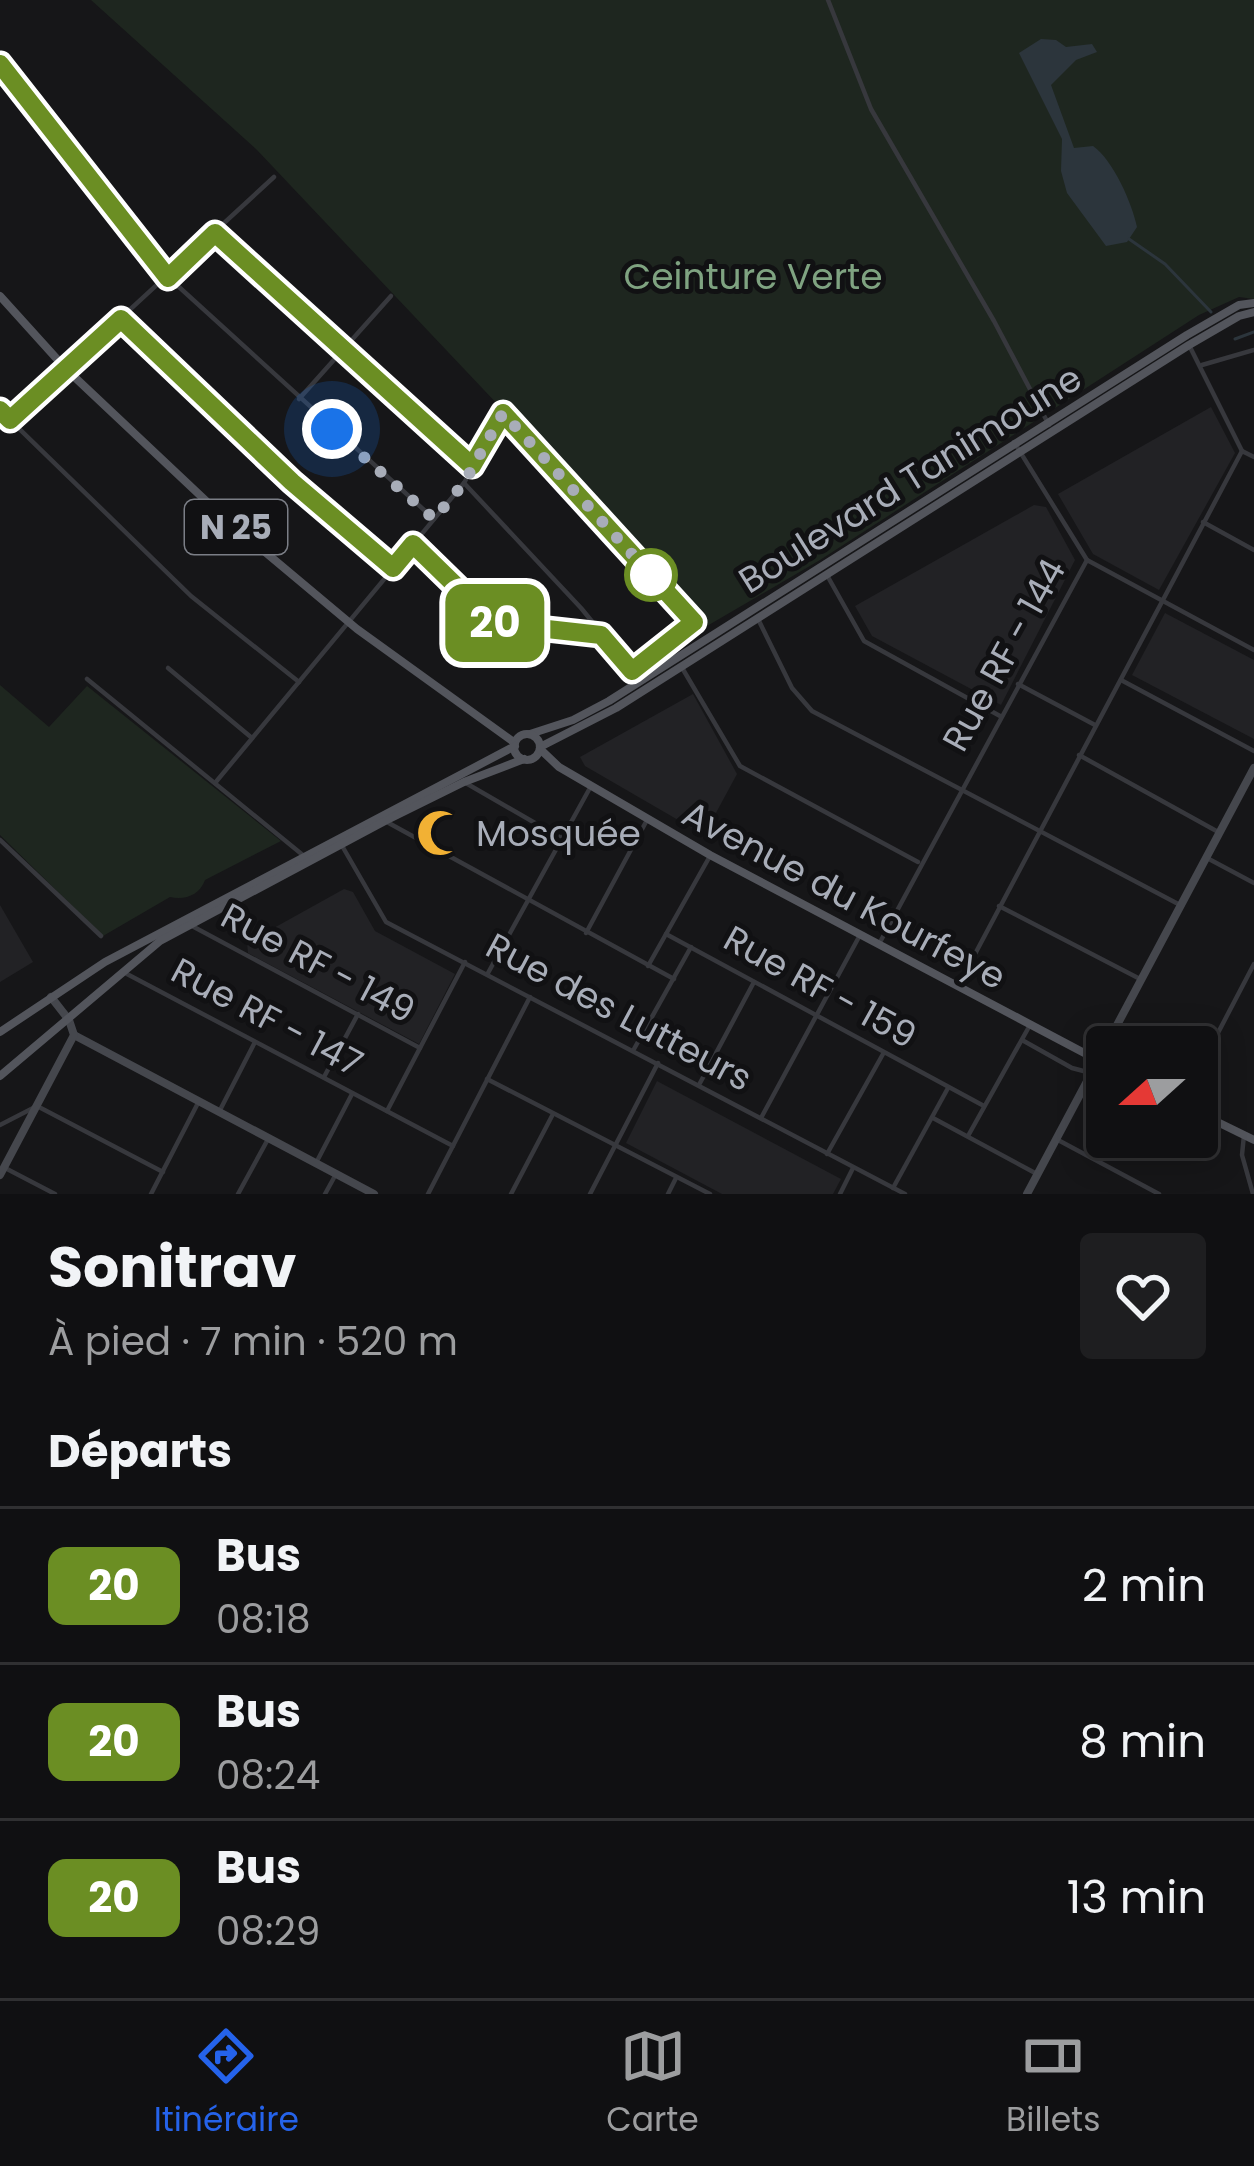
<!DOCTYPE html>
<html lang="fr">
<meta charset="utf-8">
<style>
:root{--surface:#101012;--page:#1e1e20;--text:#f1f3f6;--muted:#9c9d9f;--line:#303032;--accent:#2563eb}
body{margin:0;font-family:Poppins,sans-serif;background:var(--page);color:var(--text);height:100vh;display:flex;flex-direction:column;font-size:45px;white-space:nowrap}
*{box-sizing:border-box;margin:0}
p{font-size:39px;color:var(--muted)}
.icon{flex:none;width:66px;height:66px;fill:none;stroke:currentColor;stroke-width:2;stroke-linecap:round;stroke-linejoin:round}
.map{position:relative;height:1194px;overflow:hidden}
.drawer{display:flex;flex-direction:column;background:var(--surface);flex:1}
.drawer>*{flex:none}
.badge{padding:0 24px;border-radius:18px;font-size:42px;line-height:78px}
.needle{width:78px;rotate:249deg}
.fabs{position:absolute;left:1086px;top:1026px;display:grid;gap:24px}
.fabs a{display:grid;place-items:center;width:132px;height:132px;border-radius:12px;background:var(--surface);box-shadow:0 6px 30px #0003,0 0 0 3px var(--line);font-size:60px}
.you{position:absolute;width:60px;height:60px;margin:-30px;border:9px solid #fff;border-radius:50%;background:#1a73e8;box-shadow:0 0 0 18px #1a73e833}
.map>.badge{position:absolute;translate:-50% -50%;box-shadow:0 0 0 6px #fff}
h2{padding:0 48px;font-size:45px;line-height:108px}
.round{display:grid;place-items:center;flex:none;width:126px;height:126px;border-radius:12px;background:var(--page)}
.headline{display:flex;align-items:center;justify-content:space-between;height:204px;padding:0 48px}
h1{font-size:57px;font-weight:700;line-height:90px}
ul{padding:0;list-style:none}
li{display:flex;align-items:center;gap:36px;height:156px;padding:0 48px;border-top:3px solid var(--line)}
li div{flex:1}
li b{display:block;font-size:45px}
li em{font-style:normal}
li .badge{min-width:132px;font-weight:700;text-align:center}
.menu{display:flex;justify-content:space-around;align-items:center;height:168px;border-top:3px solid var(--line);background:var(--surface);font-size:33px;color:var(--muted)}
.menu a{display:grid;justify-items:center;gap:6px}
.menu .current{color:var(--accent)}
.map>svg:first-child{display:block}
.built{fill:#222225}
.green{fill:#1e261f}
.water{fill:#2c353c}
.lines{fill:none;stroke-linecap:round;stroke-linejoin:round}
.stream{stroke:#2c353c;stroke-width:3}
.street{stroke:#37383d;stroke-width:4.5}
.secondary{stroke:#45474d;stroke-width:8}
.primary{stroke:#53555c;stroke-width:8}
.line-casing{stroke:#fff;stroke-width:27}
.line{stroke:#6b8e23;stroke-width:18}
.walk{stroke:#a8adb8;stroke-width:12;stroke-dasharray:0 21.6}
.stop-dot{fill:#fff;stroke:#6b8e23;stroke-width:6}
.labels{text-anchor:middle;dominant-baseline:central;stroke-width:10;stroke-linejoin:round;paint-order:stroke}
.shield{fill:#111113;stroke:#7b7e86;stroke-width:3}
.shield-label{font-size:33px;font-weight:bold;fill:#a8adb8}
.park-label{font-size:36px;fill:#7fa381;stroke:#111113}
.street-label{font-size:36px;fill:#a8adb8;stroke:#111113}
.poi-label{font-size:36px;fill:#a8adb8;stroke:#111113;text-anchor:start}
</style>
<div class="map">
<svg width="1254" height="1194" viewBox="0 0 1254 1194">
<rect width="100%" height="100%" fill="#161618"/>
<g class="built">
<polygon points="1211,407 1235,453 1159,590 1093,554 1058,494"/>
<polygon points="1034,505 1046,507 1075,560 1001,705 872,636 855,606"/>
<polygon points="1165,613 1254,660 1254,739 1132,675"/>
<polygon points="693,694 737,774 704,835 585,766 580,757"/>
<polygon points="344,889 353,892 375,931 455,974 419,1044 248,953 247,943"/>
<polygon points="0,905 33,962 0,982"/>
<polygon points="657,1081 841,1179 833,1194 722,1194 626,1143"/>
</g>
<g class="green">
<polygon points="91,0 1254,0 1254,299 1239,297 1199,315 820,560 707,626 257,150"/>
<path d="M0,685L49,727L87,686L281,841L205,880C199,896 185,900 170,897L103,936L0,835Z"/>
</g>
<path class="water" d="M1041,39L1056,40L1066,47L1092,44L1097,52L1076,60L1051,85L1074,148L1093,146C1113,160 1132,203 1137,227L1127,242L1106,246L1067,193L1061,171L1062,139L1019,53Z"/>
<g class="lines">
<g class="stream">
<polyline points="1129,239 1165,264 1211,312"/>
<polyline points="1235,339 1254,332"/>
</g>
<g class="street">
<polyline points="828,0 871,109 994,321 1049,425"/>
<polyline points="0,65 168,277 434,519"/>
<polyline points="215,233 472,466"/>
<polyline points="121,319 293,482 393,568"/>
<polyline points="1189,345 1242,451 1254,457"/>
<polyline points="1202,365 1254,350"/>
<polyline points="299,399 391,296"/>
<polyline points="0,410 191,596 299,682"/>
<polyline points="10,420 274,177"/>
<polyline points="1014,442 1087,560"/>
<polyline points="464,483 581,608 640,680"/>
<polyline points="1203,522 1254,550"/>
<polyline points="413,544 494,623 601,635"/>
<polyline points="828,577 864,641 1000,716"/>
<polyline points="757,617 792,688 812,711 1182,906"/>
<polyline points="681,666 740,766 918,862"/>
<polyline points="168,668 252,738"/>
<polyline points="87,679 304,856"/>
<polyline points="1121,680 1254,751"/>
<polyline points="1018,684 1095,725"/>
<polyline points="1079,755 1220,833"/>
<polyline points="464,782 561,838"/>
<polyline points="215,783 464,483 503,414 694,622 632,671"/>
<polyline points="385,821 674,979"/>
<polyline points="0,840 101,936"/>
<polyline points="341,844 386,922 905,1194"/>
<polyline points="1207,858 1254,883"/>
<polyline points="999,906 1142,980"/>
<polyline points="192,926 420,1048"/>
<polyline points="586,933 647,820"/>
<polyline points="666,934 984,1106"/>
<polyline points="879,944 1087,560 1254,650"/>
<polyline points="648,966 710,856"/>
<polyline points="488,973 591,786"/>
<polyline points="127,974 453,1146"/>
<polyline points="958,986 1242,451"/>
<polyline points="1022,1040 1072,1068 1091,1073"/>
<polyline points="634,1049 691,947"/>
<polyline points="1197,1073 1254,964"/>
<polyline points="324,1077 358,1014"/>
<polyline points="487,1079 710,1194"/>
<polyline points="700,1083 754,982"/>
<polyline points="387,1111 465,962"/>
<polyline points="219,1112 255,1042"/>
<polyline points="761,1118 860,935"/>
<polyline points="933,1118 1037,1174"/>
<polyline points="0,1125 37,1106 163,1172"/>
<polyline points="1244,1135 1242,1155 1253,1194"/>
<polyline points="968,1136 1030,1025"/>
<polyline points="1058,1140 1159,1194"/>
<polyline points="827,1154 883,1054"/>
<polyline points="316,1163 352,1094"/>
<polyline points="7,1169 55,1194"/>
<polyline points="893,1188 948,1088"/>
<polyline points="151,1194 198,1103"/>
<polyline points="238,1194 267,1141"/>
<polyline points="325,1194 336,1174"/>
<polyline points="428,1194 530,997"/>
<polyline points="511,1194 553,1114"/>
<polyline points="590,1194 658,1063"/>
<polyline points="668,1194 676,1178"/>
<polyline points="840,1194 853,1168"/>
</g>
<g class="secondary">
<polyline points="74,1035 374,1194"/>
<polyline points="0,1175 74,1035 69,1020 51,997"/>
<polyline points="1027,1194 1254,768"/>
</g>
<g class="primary">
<polyline points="0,296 66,369 221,515 357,629 515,743"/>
<polyline points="530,734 573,720 609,701 1187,335 1239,305 1254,303"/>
<circle cx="527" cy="747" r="13"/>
<polyline points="540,747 616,708 1189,345 1239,316 1254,312"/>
<polyline points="540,749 559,767 710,855 1107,1065"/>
<polyline points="0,1032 105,962 515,746"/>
<polyline points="0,1076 160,941 385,821 464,782 524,759"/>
<polyline points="1197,1112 1254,1140"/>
</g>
</g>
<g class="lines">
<defs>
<polyline id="line" points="0,64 168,278 215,233 472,466 503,413 694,622 632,671 601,635 494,623 413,544 393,568 292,482 121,319 10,420 0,410"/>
</defs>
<use href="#line" class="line-casing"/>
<use href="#line" class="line"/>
<polyline class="walk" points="332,429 434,519 464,483 503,413 661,586 651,575"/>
</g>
<defs>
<symbol id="mosque-bare" viewBox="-9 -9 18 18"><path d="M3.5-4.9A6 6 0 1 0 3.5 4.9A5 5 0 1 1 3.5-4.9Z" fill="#f2b134" stroke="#111113" stroke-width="2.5" paint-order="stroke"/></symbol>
</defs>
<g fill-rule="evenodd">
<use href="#mosque-bare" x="407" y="800" width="66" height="66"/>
</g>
<circle class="stop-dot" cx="651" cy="575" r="24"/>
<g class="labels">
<rect class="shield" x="185" y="500" width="102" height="54" rx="9"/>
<g class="shield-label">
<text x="236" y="527">N 25</text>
</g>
<g class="park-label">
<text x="753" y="276">Ceinture Verte</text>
</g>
<g class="street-label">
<text transform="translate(910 479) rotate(-32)">Boulevard Tanimoune</text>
<text transform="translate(1004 655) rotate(-61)">Rue RF - 144</text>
<text transform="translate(844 895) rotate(28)">Avenue du Kourfeye</text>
<text transform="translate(318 963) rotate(28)">Rue RF - 149</text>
<text transform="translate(820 987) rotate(29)">Rue RF - 159</text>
<text transform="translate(619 1012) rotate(28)">Rue des Lutteurs</text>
<text transform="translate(267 1017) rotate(28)">Rue RF - 147</text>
</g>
<g class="poi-label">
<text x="476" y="833">Mosquée</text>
</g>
</g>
</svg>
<div class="fabs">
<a><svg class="needle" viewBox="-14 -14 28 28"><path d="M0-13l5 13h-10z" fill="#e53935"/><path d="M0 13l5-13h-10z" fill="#9c9d9f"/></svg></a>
</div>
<div class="you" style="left:332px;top:429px"></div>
<b class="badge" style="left:495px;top:623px;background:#6b8e23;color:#fff">20</b>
</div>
<section class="drawer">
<div class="headline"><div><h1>Sonitrav</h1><p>À pied · 7 min · 520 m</p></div><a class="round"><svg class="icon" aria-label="heart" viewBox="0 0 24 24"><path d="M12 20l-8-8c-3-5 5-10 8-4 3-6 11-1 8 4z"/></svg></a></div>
<h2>Départs</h2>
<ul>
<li><span class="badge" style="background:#6b8e23;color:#fff">20</span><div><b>Bus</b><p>08:18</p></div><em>2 min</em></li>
<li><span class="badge" style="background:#6b8e23;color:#fff">20</span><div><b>Bus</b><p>08:24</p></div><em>8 min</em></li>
<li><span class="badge" style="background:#6b8e23;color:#fff">20</span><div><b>Bus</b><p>08:29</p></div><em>13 min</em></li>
</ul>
</section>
<nav class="menu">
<a class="current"><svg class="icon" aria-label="directions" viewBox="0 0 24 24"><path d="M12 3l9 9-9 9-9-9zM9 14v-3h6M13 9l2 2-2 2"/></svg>Itinéraire</a>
<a><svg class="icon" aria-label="map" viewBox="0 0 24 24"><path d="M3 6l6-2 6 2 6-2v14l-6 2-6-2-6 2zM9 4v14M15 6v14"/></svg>Carte</a>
<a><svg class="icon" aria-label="tickets" viewBox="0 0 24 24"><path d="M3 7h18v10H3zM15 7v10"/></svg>Billets</a>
</nav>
